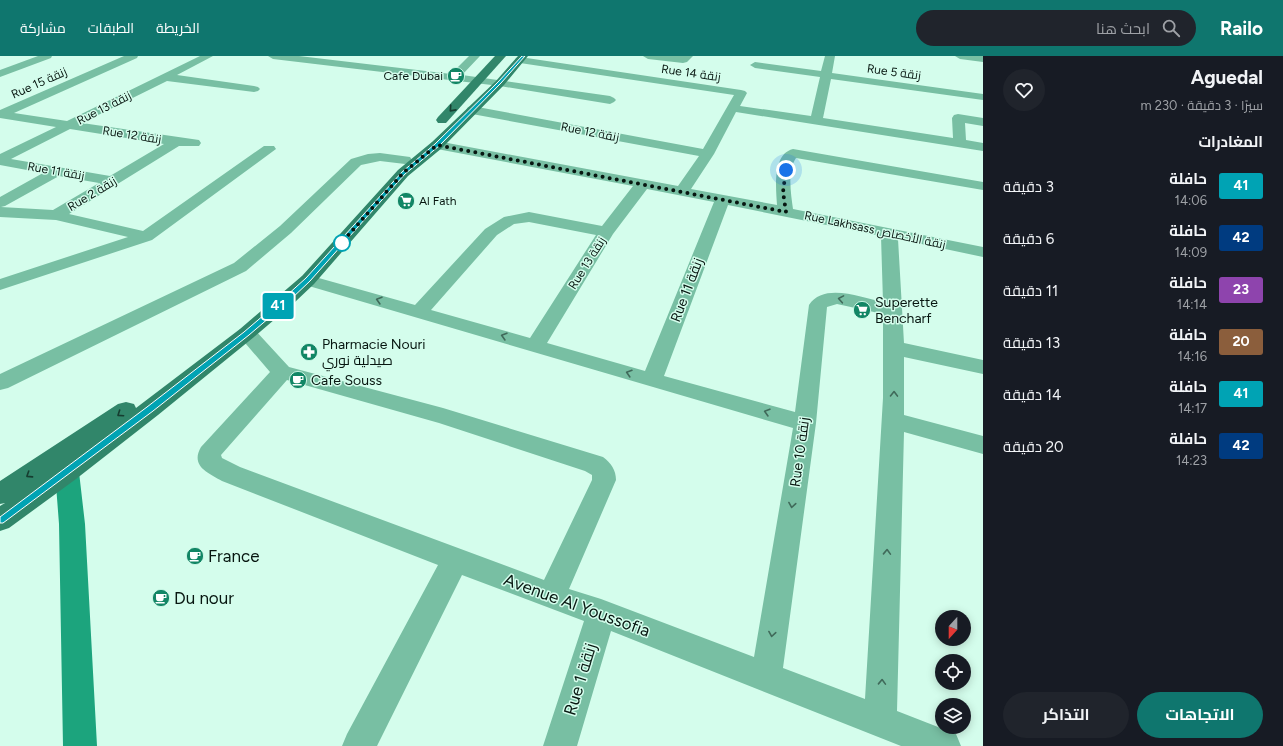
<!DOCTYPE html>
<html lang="ar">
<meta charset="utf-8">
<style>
:root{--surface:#171b24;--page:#20242c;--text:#f1f3f6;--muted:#9ea1a6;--accent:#0f766e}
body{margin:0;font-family:Figtree,Cairo,sans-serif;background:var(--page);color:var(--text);direction:rtl;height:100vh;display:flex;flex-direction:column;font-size:15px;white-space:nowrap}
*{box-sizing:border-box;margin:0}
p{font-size:13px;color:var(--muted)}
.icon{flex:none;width:22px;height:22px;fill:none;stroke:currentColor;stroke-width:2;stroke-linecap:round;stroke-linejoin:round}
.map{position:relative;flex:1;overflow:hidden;direction:ltr}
.details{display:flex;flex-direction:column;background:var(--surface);width:300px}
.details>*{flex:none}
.badge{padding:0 8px;border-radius:3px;font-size:14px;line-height:26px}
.needle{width:26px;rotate:201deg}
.tools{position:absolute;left:935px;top:554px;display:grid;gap:8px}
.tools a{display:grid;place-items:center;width:36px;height:36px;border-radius:50%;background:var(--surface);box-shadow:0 2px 10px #0003;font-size:20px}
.you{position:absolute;width:20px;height:20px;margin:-10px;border:3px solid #fff;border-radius:50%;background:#1a73e8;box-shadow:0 0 0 6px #1a73e833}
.map>.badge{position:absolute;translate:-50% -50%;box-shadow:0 0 0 2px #fff}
h2{padding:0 20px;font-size:15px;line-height:36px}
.round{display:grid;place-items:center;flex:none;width:42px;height:42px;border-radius:21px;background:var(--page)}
.headline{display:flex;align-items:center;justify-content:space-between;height:68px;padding:0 20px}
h1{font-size:19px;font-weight:700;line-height:30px}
.primary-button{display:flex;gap:8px;margin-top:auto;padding:8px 20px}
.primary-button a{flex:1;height:46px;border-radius:24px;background:var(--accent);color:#fff;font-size:16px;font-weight:700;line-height:46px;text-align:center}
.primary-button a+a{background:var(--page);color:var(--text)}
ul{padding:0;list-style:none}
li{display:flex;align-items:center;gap:12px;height:52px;padding:0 20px}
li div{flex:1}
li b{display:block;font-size:15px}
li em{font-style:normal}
li .badge{min-width:44px;font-weight:700;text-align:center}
header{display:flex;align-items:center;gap:24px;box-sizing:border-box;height:56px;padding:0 20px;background:var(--accent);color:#fff}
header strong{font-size:19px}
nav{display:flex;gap:22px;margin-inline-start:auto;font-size:14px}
.search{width:280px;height:36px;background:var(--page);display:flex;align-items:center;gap:10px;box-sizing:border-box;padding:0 14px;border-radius:22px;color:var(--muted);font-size:15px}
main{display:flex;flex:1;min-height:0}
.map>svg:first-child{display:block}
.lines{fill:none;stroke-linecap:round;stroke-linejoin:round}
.street{fill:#78bfa3;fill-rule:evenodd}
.secondary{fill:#1ca47d;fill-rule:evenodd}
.primary{fill:#31866a;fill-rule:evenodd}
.oneway{stroke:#163d30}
.oneway2{stroke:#406a5a}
.line{fill:#00a3b4;stroke:#fff}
.walk{stroke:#071610;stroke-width:4;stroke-dasharray:0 7.2}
.stop-dot{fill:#fff;stroke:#00a3b4;stroke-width:2}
.labels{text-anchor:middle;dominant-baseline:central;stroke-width:3;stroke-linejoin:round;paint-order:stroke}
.far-street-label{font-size:12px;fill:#071610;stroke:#d4fdec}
.far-poi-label{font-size:12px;fill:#071610;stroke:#d4fdec;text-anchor:end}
.street-label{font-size:14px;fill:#071610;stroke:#d4fdec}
.poi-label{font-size:14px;fill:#071610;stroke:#d4fdec;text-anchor:start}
.near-poi-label{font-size:17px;fill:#071610;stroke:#d4fdec;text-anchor:start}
.near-street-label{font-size:17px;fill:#071610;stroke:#d4fdec}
</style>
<header>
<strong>Railo</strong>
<div class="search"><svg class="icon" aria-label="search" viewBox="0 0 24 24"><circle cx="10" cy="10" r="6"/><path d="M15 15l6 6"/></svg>ابحث هنا</div>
<nav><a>الخريطة</a><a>الطبقات</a><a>مشاركة</a></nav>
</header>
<main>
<section class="details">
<div class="headline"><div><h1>Aguedal</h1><p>سيرًا · 3 دقيقة · 230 m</p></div><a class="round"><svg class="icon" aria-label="heart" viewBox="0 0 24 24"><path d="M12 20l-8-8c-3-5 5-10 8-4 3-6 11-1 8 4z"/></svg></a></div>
<h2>المغادرات</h2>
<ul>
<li><span class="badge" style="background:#00a3b4;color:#fff">41</span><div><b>حافلة</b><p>14:06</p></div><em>3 دقيقة</em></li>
<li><span class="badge" style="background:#003b80;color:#fff">42</span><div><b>حافلة</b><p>14:09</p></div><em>6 دقيقة</em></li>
<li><span class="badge" style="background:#8e44ad;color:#fff">23</span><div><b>حافلة</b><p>14:14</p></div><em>11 دقيقة</em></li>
<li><span class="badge" style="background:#8b5e3c;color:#fff">20</span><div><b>حافلة</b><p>14:16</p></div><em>13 دقيقة</em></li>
<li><span class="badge" style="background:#00a3b4;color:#fff">41</span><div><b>حافلة</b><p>14:17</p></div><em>14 دقيقة</em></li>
<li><span class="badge" style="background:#003b80;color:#fff">42</span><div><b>حافلة</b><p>14:23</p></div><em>20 دقيقة</em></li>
</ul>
<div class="primary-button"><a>الاتجاهات</a><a>التذاكر</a></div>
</section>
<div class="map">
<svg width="983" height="690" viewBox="0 0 983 690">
<rect width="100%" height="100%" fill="#d4fdec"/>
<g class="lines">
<g class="street">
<polygon points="38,0 52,0 51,2 0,21 0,14"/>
<path d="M124,0H138L137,2L14,57L67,65L200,0H213L177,19L254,30L258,31L260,33L258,35L254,36L167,25L82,67L199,84L201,87L199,90H179L69,158L143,175L264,90H274L276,93L152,184L0,234V223L128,181L56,164L0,161V141L43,117L0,109V98L56,71L0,62V54ZM70,73L164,88L110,120L11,103ZM59,120L99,127L53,154L1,151L5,150Z"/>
<polygon points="268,0 299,0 451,18 469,0 480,0 462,19 610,40 614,42 616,44 614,46 610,48 500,30 273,3"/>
<polygon points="643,0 693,0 687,6 683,7 648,3"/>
<path d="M825,0H835L832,17L983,38V44L831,23L823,62L953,82L952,62L954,59L958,58L983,62V70L965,67L966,84L983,87V95L736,56L714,98L691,133L777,149C776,133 772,98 793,93L983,126V134L796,102C787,115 791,138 793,153L983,191V201L898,183L904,287L983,304V318L904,301V359L983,380V398L904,376L897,655L956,678L961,690H901L611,575L577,690H543L584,565L462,519L377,690H342L347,678L438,509L222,425C208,417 190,410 201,391L270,316L240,281L237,277L240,273L247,271L254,273L289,311L443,352L603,401C611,407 616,414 616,424L569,533L601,543L754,601L793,372L302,228L299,224L302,220L308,219L415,249L485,173L504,161L529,156L602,170L633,130L437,93L432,92L430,89L432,86L437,85L678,130L699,100L472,58L468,57L466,54L468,51L472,50L703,93L734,39L520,7L515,4L516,2L520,1L741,34L745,35L747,37L740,50L811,60L820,21L755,12L750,9L755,6L821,15ZM647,133L714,146L645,315L547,287L613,178ZM728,149L881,180L883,246C862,242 824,226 809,249L795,356L664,320ZM529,166L596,179L530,282L431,254L497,179L514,168ZM837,248L883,258V342L865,643L783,612L816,367L827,251ZM287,324L439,367L585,415L592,419V424L544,524L240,411L222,402L221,399Z"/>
<polygon points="955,0 983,0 983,6 960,3"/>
<polygon points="380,97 410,101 412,104 410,107 405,108 380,105 361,109 291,177 246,215 8,332 0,334 0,318 234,207 280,170 351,103 368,98"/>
</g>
<polygon class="secondary" points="59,392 67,394 79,416 85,468 97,690 63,690 59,468 55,416 47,401 51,394"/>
<g class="primary">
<polygon points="495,0 506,0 446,67 438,67 436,64 438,61"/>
<polygon points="518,0 528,0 504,29 442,92 408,120 314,228 295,246 254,281 158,359 76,423 9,472 0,475 0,450 5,447 0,448 0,425 118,348 126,346 134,348 136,352 240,273 302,220 398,114 432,86 496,25"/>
</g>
</g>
<defs><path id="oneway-chevron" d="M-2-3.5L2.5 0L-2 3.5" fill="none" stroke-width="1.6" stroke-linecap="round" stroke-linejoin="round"/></defs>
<g class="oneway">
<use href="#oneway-chevron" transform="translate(452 53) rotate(132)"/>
<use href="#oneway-chevron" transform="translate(120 358) rotate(146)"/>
<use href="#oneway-chevron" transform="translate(29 419) rotate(147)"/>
</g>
<g class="oneway2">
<use href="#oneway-chevron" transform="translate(841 243) rotate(-170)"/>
<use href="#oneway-chevron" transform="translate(379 244) rotate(-164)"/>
<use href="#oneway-chevron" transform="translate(504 280) rotate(-164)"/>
<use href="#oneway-chevron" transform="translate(629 317) rotate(-163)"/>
<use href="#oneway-chevron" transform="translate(894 338) rotate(-89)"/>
<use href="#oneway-chevron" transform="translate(767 356) rotate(-164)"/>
<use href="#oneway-chevron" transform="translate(792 449) rotate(99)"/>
<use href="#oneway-chevron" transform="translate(887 496) rotate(-88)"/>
<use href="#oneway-chevron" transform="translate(772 578) rotate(99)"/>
<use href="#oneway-chevron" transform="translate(882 626) rotate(-88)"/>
</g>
<polygon class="line" points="522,0 525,0 501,27 439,90 405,118 310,225 290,244 249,279 153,355 3,467 0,467 0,461 147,351 244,276 285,241 306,222 402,116 435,88 498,26"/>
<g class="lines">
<polyline class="walk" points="342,187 338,191 403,117 437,89 786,156 783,136 786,114"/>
</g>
<defs>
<symbol id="cafe-disc" viewBox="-11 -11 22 22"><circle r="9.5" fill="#128665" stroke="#d4fdec"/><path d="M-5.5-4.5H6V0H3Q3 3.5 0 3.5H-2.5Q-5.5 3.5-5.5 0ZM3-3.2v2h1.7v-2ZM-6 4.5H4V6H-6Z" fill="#fff"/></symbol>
<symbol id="supermarket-disc" viewBox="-11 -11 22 22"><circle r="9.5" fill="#128665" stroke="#d4fdec"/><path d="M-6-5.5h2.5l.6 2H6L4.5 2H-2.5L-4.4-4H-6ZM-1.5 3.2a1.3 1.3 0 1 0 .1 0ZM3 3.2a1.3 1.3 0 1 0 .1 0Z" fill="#fff"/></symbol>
<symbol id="pharmacy-disc" viewBox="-11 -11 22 22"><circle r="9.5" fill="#128665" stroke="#d4fdec"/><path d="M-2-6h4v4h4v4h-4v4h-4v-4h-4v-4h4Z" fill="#fff"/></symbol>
</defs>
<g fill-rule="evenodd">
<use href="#cafe-disc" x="446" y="10" width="20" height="20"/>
<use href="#supermarket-disc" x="396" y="135" width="20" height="20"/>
<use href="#supermarket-disc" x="852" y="244" width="20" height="20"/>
<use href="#pharmacy-disc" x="299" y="286" width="20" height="20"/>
<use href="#cafe-disc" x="288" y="314" width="20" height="20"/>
<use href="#cafe-disc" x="185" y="490" width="20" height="20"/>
<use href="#cafe-disc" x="151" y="532" width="20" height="20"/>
</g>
<circle class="stop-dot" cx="342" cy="187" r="8"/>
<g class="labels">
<g class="far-street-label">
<text transform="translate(894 16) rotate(8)">Rue 5 زنقة</text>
<text transform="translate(691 17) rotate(8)">Rue 14 زنقة</text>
<text transform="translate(39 27) rotate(-24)">Rue 15 زنقة</text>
<text transform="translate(104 52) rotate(-27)">Rue 13 زنقة</text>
<text transform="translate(590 76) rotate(11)">Rue 12 زنقة</text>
<text transform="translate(132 79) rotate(9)">Rue 12 زنقة</text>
<text transform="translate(56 115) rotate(10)">Rue 11 زنقة</text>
<text transform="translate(92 138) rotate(-31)">Rue 2 زنقة</text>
<text transform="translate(875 174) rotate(12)">Rue Lakhsass زنقة الأخصاص</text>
<text transform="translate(587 207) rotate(-58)">Rue 13 زنقة</text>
</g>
<g class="far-poi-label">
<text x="443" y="20">Cafe Dubai</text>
<text x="419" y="145" text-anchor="start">Al Fath</text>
</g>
<g class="street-label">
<text transform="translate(687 234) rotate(-69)">Rue 11 زنقة</text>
<text transform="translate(800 396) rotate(-82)">Rue 10 زنقة</text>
</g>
<g class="poi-label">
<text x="875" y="246">Superette<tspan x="875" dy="16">Bencharf</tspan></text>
<text x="322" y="288">Pharmacie Nouri<tspan x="322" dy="16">صيدلية نوري</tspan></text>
<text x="311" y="324">Cafe Souss</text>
</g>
<g class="near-poi-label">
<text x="208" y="500">France</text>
<text x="174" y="542">Du nour</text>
</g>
<g class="near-street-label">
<text transform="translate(577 549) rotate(20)">Avenue Al Youssofia</text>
<text transform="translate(580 623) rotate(-73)">Rue 1 زنقة</text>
</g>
</g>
</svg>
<div class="tools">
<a><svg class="needle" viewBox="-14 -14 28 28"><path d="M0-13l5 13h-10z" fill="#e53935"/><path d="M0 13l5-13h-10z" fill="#9ea1a6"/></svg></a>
<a><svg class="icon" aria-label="locate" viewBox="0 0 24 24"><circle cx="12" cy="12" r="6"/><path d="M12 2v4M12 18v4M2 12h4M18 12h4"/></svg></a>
<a><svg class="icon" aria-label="layers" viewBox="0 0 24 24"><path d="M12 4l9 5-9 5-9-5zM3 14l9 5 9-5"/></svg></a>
</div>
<div class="you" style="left:786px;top:114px"></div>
<b class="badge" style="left:278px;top:250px;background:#00a3b4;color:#fff">41</b>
</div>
</main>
